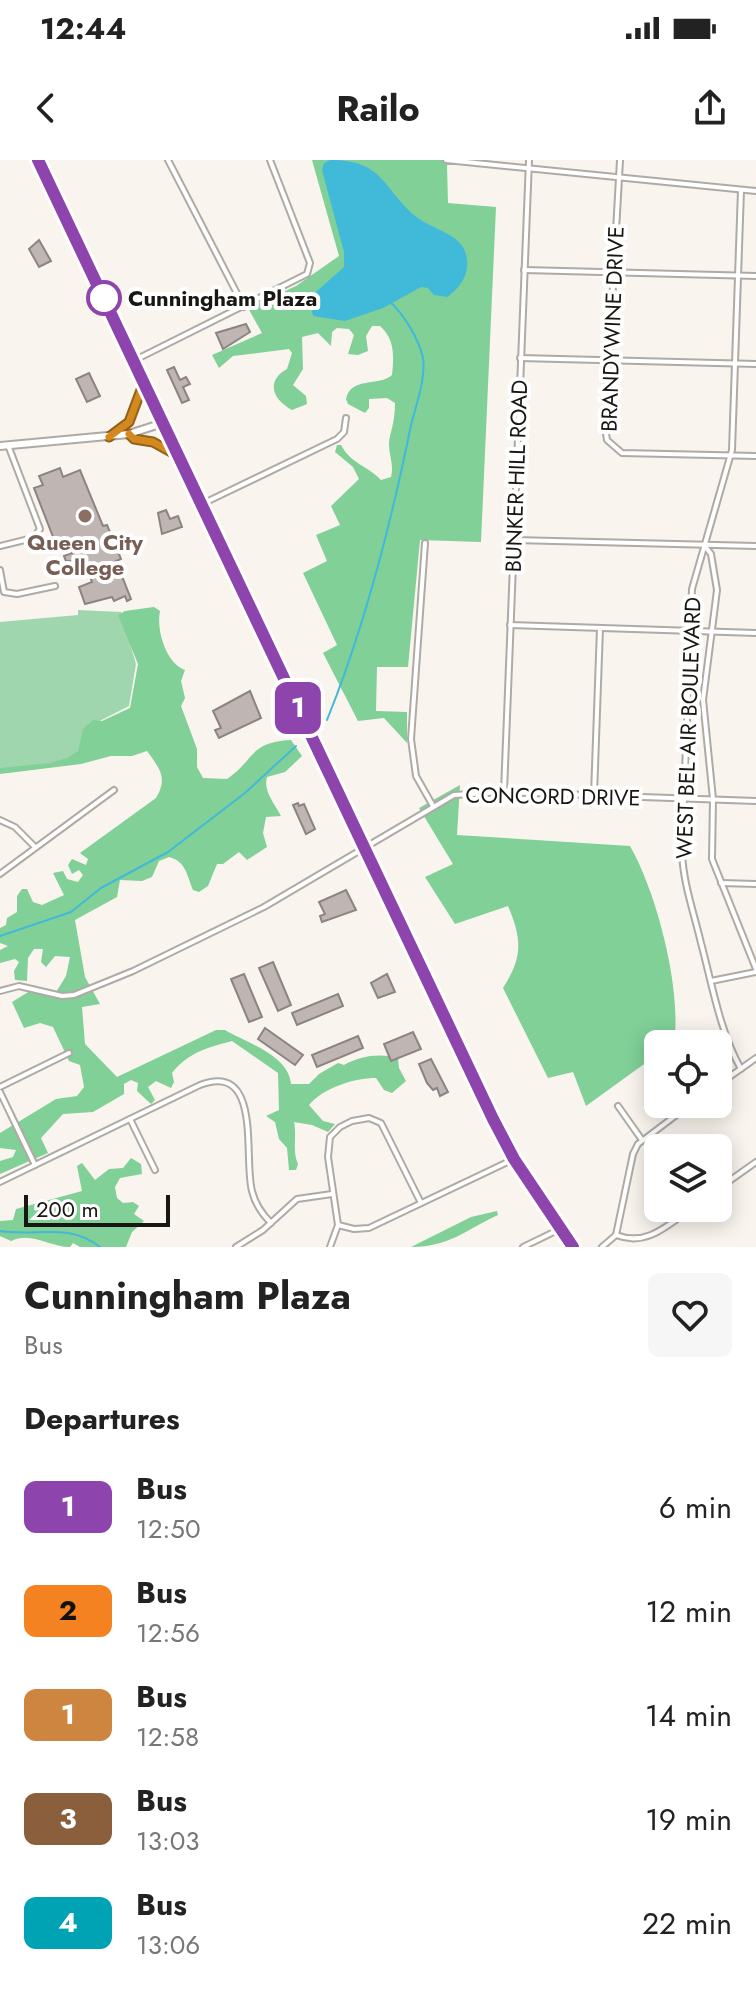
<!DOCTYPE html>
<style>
:root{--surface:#fff;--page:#f6f6f6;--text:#222;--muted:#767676}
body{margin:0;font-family:Jost,sans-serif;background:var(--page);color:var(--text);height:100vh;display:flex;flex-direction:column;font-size:30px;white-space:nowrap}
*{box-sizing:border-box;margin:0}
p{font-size:26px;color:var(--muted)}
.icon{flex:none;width:44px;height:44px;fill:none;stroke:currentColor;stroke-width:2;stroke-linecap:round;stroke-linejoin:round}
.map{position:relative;height:1087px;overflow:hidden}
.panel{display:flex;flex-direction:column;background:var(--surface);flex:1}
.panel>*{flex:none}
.badge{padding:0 16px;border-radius:12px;font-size:28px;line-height:52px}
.controls{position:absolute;left:644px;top:870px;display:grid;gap:16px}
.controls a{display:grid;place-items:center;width:88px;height:88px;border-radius:12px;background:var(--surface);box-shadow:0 4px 20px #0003;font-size:40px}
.scale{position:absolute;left:24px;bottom:20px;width:146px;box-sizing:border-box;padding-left:8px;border:4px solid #181714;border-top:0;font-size:22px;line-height:28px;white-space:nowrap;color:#181714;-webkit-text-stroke:6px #fff;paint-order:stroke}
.map>.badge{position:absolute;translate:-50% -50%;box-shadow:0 0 0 4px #fff}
h2{padding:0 24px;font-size:30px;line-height:72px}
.round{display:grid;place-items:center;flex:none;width:84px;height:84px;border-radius:12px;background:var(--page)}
.headline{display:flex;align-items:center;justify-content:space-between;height:136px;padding:0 24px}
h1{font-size:38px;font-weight:700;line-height:60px}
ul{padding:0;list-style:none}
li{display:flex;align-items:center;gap:24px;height:104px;padding:0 24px}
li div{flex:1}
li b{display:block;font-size:30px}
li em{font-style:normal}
li .badge{min-width:88px;font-weight:700;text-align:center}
.status{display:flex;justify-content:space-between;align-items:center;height:56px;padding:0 40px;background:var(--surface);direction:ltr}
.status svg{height:22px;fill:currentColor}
header{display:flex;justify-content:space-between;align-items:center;height:104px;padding:0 24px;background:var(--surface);font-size:36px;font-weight:700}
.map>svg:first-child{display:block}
.green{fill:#a0d6ae}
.forest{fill:#80d098}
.water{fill:#41b9d9}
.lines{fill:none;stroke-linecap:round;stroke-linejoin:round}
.stream{stroke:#41b9d9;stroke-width:2}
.building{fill:#bfb6b4;stroke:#8c8482;stroke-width:2}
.street-casing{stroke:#afaaa4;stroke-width:8}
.secondary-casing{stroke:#afaaa4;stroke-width:10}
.highway-casing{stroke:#92611b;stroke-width:11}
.street{stroke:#fff;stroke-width:4}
.secondary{stroke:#fff;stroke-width:6}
.highway{stroke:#d4891f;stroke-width:7}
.line-casing{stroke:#fff;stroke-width:18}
.line{stroke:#8e44ad;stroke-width:12}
.stop-dot{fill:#fff;stroke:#8e44ad;stroke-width:4}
.education-dot{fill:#8d6e63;stroke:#fff;stroke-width:3}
.labels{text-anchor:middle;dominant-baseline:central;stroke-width:8;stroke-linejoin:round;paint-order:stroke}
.stop-label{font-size:22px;font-weight:bold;fill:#181714;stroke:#fff;text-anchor:start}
.street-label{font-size:22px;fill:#181714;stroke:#fff}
.education-label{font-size:22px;font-weight:bold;fill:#785e54;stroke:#fff}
</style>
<div class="status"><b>12:44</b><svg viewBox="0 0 49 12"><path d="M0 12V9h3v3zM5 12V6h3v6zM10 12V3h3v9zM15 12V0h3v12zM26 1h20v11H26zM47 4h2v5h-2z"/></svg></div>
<header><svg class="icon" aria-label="back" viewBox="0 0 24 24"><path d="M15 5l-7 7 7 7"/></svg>Railo<svg class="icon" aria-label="share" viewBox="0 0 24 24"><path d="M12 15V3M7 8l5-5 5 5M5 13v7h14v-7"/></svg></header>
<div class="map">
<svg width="756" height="1087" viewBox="0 0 756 1087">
<rect width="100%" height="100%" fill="#f9f4ed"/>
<polygon class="green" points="78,450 121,452 136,504 129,546 84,569 80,599 0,611 0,462 78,455"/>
<g class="forest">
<path d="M312,0H480V5H447L448,43L496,47L481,382L420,380L408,507H377L376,551L407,552V583L384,558L358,561L323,493L337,485L303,413L327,401L316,375L340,365L331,346L359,319L353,307L335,292L337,285H341C351,304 368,306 381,320L391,317C395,302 386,291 390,276C393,265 395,256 395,243L387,238L369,239V248L365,253L348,244L346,239C351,216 379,227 392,215C394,197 395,179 380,166H372L366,176L368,191L358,195L348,194L354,175L349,169L337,168L332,172L331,186L318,173L302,177L303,209L293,225L306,236L307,244L292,250C273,240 265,221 287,209L292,193L289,189L233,196L219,208L212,195L262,173L248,148L296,126L339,96Z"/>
<path d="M154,447L160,451C156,470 166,503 185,510L181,521L185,538L181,546L197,589V607L203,618L227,619C255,600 249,582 291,580L302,596L285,612L267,617C263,631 274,643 281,656L266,657L263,673L267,687L247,700L239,692L223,704H217L208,726L199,732L193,730C187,716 186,701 169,697L159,701L152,717L142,721L120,720L117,737L75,760L85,817L100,844L82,847L85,884L117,917L216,870H225C247,883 289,895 291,924H309L319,914L338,903L344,905C360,896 379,893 398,898L399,908L406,921L392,933L384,930L376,918C354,918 323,928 309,945L323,961L335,964L328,972L312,965L294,962C297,976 292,992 298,1004L296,1010H289L287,988L279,979L275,962L266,956L279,950L278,913L232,881C209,887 187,893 172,913L174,922L171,928L156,921L148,927L155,940L151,944L137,931L138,923L131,920L124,924V934L93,952L63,954L41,978L48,993L0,1014V1001L13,997L16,990L0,988V973L56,939L77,936L84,927L80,905L69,901L53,867L40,863L24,868L12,842L30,831L53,837L66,816L70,797L55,796L46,807L41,802L43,789H34L28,798L27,821L15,820L14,811L19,802L15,799L0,803V790L8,786L0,783V768L6,765L7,758L17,752V736L22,729H27L33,742L42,745L64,735L53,713L63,711L67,719L78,722L83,715L79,710L72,714L68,705L72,699L86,705L88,699L80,693L156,638C168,618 160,609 147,591L132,596H111L81,604L0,614V608L50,603L67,598L78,591L83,569L93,560L102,561L130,548L138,504L118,455L125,451Z"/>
<path d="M460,625L457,675L630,686C657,733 682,830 674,883L658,884V894L586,946L573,912L548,918L503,828C523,797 522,779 508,746L455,764L425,717L453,704L419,648Z"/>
<path d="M131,998L141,1004L142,1014L120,1018L115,1027L117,1038L123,1043L133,1042L139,1046L134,1054L144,1061L132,1072L126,1087H80L73,1083L70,1087C49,1087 32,1071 11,1081L0,1076V1061L13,1060L16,1049L82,1031L77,1006L82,1003L95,1020L109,1009L123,1008Z"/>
<path d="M497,1051L498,1055C465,1070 450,1087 411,1087L471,1057Z"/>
</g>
<path class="water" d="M330,0C383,0 382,27 414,55C435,73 470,73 467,107C466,120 457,130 447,137L434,135L428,128L421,127L383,148L345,161L313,156L309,138L344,107V92L322,10L324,3Z"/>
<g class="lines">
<g class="stream">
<path d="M327,560C365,466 391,364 411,265C416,245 426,219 423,198C419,179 403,153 389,141"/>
<polyline points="0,776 71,752 101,728 168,692 245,633 296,586"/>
<path d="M0,1071C36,1077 69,1062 100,1087"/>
</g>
</g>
<g class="building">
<polygon points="39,80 51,101 39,107 29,89"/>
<polygon points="246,164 250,172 223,189 216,173"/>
<polygon points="174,207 180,220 186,217 190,224 183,227 189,240 182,243 167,210"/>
<polygon points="89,213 100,236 87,242 76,219"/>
<polygon points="60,308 63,317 80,310 103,366 107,365 121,399 116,401 131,439 127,441 125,436 114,441 112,437 85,444 79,427 92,422 88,412 81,415 75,401 66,401 64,396 72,393 66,377 55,382 34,328 43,325 39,316"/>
<polygon points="166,350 170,359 178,356 182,367 162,374 158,353"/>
<polygon points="250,531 261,558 219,578 215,570 221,568 213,551"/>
<polygon points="298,643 299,646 304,644 315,669 306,674 293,645"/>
<polygon points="346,730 356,750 322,762 320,756 325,754 319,742"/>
<polygon points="273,802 291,845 278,851 259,808"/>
<polygon points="244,814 262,857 249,862 231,819"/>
<polygon points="387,814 395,832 378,838 371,823"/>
<polygon points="338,834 343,846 297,865 292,853"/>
<polygon points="265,868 303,895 295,905 258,879"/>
<polygon points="413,872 421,889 391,901 384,884"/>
<polygon points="358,876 363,888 317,907 312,895"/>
<polygon points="431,899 448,932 440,936 437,928 433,930 427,923 419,904"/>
</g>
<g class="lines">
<defs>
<g id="street">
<polyline points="168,0 244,147"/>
<polyline points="446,0 756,31"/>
<polyline points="620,0 605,267 607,280 622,293 756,296"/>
<polyline points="524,110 756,116"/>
<polyline points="520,198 756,204"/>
<polyline points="133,201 307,114 310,103 270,0"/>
<polyline points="202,344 337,279 344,272 346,258"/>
<polyline points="514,380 756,386"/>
<polyline points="425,383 411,579 416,616 433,646"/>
<polyline points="704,385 711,394 717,430 703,540 713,639 712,699 756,809"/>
<polyline points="0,386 33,378 40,369 8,285"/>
<polyline points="0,410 4,432 17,434 55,426"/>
<polyline points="510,465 756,473"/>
<polyline points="504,632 529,0"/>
<polyline points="594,635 600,468"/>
<polyline points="0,660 15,667 35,687"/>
<polyline points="0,714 114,630"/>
<polyline points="721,723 756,724"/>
<polyline points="711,821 756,812"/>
<polyline points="0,831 19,826 62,836 74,835 133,811 264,747 454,635 504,632 756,641"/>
<path d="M741,909C720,872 712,824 701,783C694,753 683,723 682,692L692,429L732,290L741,30"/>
<polyline points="718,925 756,898"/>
<polyline points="0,927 69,893"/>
<polyline points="0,932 35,1005"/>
<polyline points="618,946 642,980"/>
<polyline points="130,959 155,1010"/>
<path d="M0,1022L200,925C263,901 243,998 252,1031C255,1044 262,1054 271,1063"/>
<polyline points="718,1029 756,1002"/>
<polyline points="338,1065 328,997 330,977 340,967 352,961 369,958 381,963 421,1043"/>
<polyline points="338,1065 354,1069 369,1068 514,999"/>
<polyline points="616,1075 633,994 638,984 691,944"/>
<path d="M616,1075C647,1087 668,1065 692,1048"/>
<polyline points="236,1087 263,1070 297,1039 332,1034"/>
<polyline points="330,1087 338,1065"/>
<polyline points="523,1087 560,1069"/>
<polyline points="602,1087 616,1075"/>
</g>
<polyline id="secondary" points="0,286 129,274 163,263"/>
<g id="highway">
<polyline points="38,0 493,959 514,999 573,1087"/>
<polyline points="129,274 134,279 153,282 180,297"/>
<polyline points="109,277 129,262 144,222"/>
</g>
</defs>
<use href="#street" class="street-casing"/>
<use href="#secondary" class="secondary-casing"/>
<use href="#highway" class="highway-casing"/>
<use href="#street" class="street"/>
<use href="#secondary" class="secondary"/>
<use href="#highway" class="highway"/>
</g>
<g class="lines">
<defs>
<polyline id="line" points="38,0 493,959 514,999 573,1087"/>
</defs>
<use href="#line" class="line-casing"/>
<use href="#line" class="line"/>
</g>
<circle class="stop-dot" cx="104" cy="138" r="16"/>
<circle class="education-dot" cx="85" cy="356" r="8"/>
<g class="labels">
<g class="stop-label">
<text x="128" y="138">Cunningham Plaza</text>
</g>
<g class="street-label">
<text transform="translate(612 169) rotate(-88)">BRANDYWINE DRIVE</text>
<text transform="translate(516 316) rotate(-88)">BUNKER HILL ROAD</text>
<text transform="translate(688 568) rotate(-88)">WEST BEL AIR BOULEVARD</text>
<text transform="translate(553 636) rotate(1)">CONCORD DRIVE</text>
</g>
<g class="education-label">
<text x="85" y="382">Queen City<tspan x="85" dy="25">College</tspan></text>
</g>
</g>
</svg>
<div class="controls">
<a><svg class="icon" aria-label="locate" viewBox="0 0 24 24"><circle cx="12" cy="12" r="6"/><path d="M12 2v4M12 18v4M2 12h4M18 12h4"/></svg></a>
<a><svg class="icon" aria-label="layers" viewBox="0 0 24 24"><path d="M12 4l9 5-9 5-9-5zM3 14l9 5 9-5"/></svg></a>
</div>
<div class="scale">200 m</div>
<b class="badge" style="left:298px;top:548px;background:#8e44ad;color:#fff">1</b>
</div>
<section class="panel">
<div class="headline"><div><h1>Cunningham Plaza</h1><p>Bus</p></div><a class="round"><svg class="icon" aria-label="heart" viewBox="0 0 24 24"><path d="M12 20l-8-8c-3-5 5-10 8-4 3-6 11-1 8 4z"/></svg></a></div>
<h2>Departures</h2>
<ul>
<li><span class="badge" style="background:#8e44ad;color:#fff">1</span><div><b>Bus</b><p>12:50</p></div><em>6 min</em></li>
<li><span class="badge" style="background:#f58220;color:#111">2</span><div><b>Bus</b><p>12:56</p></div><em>12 min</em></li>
<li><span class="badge" style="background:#cd853f;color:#fff">1</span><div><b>Bus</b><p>12:58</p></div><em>14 min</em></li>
<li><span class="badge" style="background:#8b5e3c;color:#fff">3</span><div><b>Bus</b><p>13:03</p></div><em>19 min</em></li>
<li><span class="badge" style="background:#00a3b4;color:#fff">4</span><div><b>Bus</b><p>13:06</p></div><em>22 min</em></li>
</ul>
</section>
